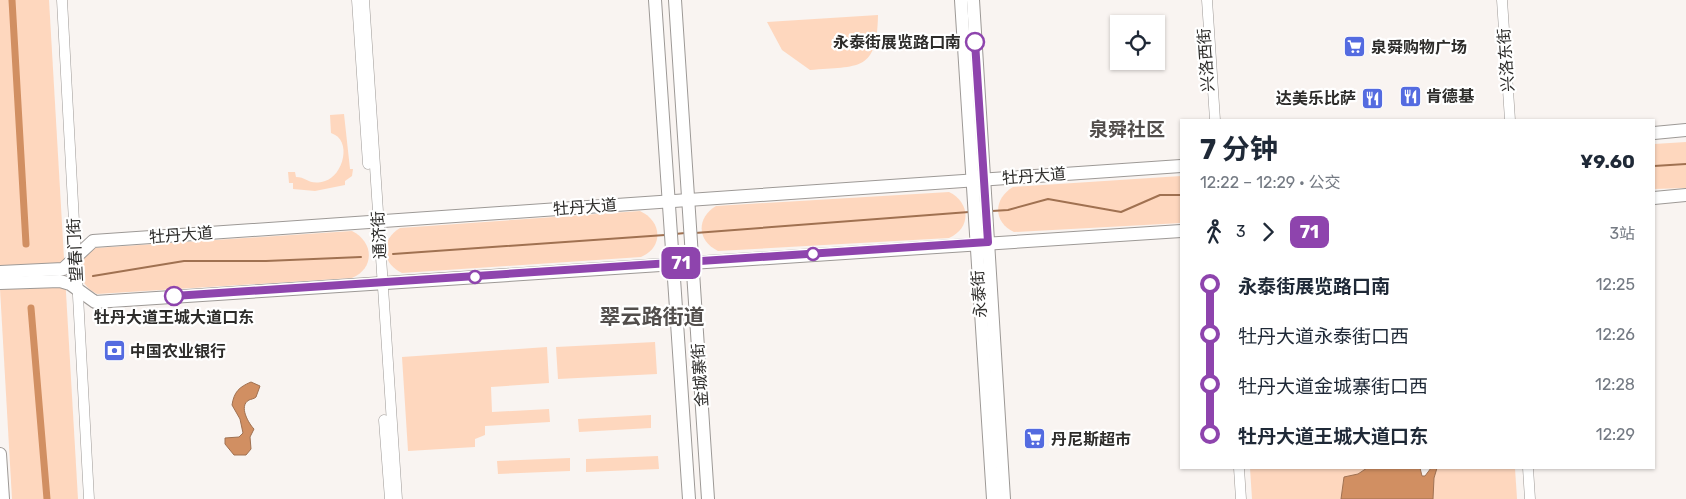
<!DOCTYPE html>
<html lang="zh">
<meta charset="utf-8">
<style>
:root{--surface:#fff;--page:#f6f6f7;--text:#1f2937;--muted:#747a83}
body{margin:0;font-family:Rubik,"Noto Sans SC",sans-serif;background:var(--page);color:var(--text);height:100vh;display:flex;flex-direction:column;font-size:19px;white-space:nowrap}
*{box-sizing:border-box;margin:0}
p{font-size:16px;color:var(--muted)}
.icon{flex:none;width:28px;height:28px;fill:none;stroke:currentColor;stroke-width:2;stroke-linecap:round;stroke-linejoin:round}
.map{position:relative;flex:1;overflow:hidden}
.panel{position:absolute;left:1180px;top:119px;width:475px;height:350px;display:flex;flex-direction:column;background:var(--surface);border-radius:0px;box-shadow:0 1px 4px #0004}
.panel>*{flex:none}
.badge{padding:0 10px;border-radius:8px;font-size:18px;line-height:32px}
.tools{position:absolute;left:1110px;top:15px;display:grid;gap:10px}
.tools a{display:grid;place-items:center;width:55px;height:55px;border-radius:0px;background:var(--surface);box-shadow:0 1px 4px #0004;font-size:25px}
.map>.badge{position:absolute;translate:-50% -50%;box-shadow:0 0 0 2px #fff}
.legs{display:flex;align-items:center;gap:8px;height:55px;padding:0 20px;font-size:16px}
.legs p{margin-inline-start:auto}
.headline{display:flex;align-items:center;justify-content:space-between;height:85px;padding:0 20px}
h1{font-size:28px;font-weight:700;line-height:38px}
ul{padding:0 20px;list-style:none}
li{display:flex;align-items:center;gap:18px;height:50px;font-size:19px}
li i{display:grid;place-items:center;width:8px;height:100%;margin:0 6px;background:currentColor}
li i::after{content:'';width:12px;height:12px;margin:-6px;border:4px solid;border-radius:50%;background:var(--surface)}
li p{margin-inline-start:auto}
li:first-child i{background:linear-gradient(#0000 50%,currentColor 0)}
li:last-child i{background:linear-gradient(currentColor 50%,#0000 0)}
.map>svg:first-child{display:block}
.green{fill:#fed7be}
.water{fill:#d18f62;stroke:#a07151}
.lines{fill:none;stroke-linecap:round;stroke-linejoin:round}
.stream{stroke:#a07151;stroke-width:2}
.canal{stroke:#d18f62;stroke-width:7}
.minor-casing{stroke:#9d9996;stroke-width:11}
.major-casing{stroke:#9d9996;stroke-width:14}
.minor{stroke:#fff;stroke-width:10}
.major{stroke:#fff;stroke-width:12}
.line-1-casing{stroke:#fff;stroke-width:11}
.line-1{stroke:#8e44ad;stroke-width:8}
.stop-1-dot{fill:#fff;stroke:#8e44ad;stroke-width:2.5}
.labels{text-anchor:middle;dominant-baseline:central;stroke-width:4.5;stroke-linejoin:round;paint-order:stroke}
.stop-label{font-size:16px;font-weight:bold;fill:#2d2c2a;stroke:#fff;text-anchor:end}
.poi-label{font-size:16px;font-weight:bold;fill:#2d2c2a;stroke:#fff;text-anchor:start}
.street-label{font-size:16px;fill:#2d2c2a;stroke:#fff}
.quarter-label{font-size:19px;font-weight:bold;fill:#524e4c;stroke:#fff}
.district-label{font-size:21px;font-weight:bold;fill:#524e4c;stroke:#fff}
</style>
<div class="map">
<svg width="1686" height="499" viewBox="0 0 1686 499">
<rect width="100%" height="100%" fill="#f9f4f1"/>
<g class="green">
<polygon points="0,0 49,0 78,499 12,499 0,289"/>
<path d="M878,15C877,72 859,66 810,70L782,50L767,22Z"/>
<path d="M344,114L350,169H353L352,176L345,181V185L315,191L293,189V183H289L288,172H295L296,177C307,177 309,186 325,181C343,176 353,140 331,133L330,115Z"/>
<polygon points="1686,142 1686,188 1654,189 1654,144"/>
<path d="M1181,176V223L1014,232C993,222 993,199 1013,187Z"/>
<path d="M949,192C970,202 972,228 949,238L718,251C697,241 696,218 716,206Z"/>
<path d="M640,211C662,221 664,247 641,257L402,273C381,263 380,240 400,228Z"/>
<path d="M352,231C374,242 375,268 352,278L97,294C76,284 75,260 95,248Z"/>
<polygon points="655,342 657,374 558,379 556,347"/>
<polygon points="547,347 549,383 491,387 492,412 549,409 550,422 485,426 485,435 475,439 475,447 408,451 402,357"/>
<polygon points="651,415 651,428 579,432 578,419"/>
<polygon points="658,456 659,469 586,472 586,459"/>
<polygon points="570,458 570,471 498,474 497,461"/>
<polygon points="1250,468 1367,468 1358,474 1344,477 1341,499 1252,499"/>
<polygon points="1437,468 1515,468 1517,499 1433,499 1434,478"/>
</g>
<g class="water">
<path d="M251,382L260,386L256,397C254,399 251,399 249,400C238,406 249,424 254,429L250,437L251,449L246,455H234L225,444V438L239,437L243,433L240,419L232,405C234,392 239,387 251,382Z"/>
<polygon points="1367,468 1420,468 1422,476 1425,476 1431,468 1437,468 1434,478 1433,499 1341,499 1344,477 1358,474"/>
</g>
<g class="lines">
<g class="stream">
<polyline points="1654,166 1686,164"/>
<polyline points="992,211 1008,210 1048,199 1121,212 1160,195 1181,195"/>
<polyline points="695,233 969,212"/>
<polyline points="675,234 685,233"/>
<polyline points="393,254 665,235"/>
<polyline points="93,276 184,261 266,261 361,257"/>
</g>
<g class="canal">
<polyline points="12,0 26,244"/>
<polyline points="31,308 47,499"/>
</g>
<defs>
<g id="minor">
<polyline points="62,0 89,499"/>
<polyline points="357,0 368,164"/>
<polyline points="364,0 397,499"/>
<polyline points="1207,0 1215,120"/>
<polyline points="1502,0 1510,120"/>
<polyline points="384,420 390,499"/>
<polyline points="1239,468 1241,499"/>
<polyline points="1528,468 1530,499"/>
</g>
<g id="major">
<polyline points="655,0 689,499"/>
<polyline points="675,0 708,499"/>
<polyline points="961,0 993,499"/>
<polyline points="973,0 1004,499"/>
<polyline points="1654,133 1686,130"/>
<polyline points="1654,198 1686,195"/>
<polyline points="0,272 63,269 93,241 1181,166"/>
<polyline points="0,283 60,281 70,284 95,302 1181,231"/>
<polyline points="0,454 3,499"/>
</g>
</defs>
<use href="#minor" class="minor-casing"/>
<use href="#major" class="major-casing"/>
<use href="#minor" class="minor"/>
<use href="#major" class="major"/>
</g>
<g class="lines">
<defs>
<polyline id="line-1" points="174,296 988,242 975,42"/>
</defs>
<use href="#line-1" class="line-1-casing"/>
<use href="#line-1" class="line-1"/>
</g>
<defs>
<symbol id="supermarket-square" viewBox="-11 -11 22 22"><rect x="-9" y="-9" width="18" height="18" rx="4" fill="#546be0" stroke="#fff"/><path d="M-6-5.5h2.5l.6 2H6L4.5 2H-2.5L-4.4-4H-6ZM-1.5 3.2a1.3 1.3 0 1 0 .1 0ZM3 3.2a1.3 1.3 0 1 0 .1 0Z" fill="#fff"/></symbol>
<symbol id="restaurant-square" viewBox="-11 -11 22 22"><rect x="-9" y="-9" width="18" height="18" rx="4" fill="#546be0" stroke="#fff"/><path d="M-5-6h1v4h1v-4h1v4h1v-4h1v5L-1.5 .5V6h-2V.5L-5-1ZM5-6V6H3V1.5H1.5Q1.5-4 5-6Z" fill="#fff"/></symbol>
<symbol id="bank-square" viewBox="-11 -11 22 22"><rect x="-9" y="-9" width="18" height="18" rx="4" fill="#546be0" stroke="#fff"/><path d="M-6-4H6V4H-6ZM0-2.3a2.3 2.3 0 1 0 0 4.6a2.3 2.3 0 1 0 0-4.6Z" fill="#fff"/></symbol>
</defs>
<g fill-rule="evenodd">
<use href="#supermarket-square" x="1342" y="34" width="25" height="25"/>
<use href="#restaurant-square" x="1398" y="84" width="25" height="25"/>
<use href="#restaurant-square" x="1360" y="86" width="25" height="25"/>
<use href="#bank-square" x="102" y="338" width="25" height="25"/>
<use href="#supermarket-square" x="1022" y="426" width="25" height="25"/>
</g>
<g class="stop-1-dot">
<circle cx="975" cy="42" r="9"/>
<circle cx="813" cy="254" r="6"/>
<circle cx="475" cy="277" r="6"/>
<circle cx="174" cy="296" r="9"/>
</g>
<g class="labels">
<g class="stop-label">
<text x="961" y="42">永泰街展览路口南</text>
<text x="174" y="317" text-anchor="middle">牡丹大道王城大道口东</text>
</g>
<g class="poi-label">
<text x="1371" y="47">泉舜购物广场</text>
<text x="1426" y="96">肯德基</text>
<text x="1356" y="98" text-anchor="end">达美乐比萨</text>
<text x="130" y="351">中国农业银行</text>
<text x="1051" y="439">丹尼斯超市</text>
</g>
<g class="street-label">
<text transform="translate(1206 60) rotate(-94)">兴洛西街</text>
<text transform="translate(1506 60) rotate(-94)">兴洛东街</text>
<text transform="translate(1034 176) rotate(-4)">牡丹大道</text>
<text transform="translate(585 207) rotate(-4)">牡丹大道</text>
<text transform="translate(181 235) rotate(-4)">牡丹大道</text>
<text transform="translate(379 235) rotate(-93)">通济街</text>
<text transform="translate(75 250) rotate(-93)">望春门街</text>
<text transform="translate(979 294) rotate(-94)">永泰街</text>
<text transform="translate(700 375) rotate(-94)">金城寨街</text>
</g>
<g class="quarter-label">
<text x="1127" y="129">泉舜社区</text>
</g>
<g class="district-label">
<text x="652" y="316">翠云路街道</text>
</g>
</g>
</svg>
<div class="tools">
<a><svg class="icon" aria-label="locate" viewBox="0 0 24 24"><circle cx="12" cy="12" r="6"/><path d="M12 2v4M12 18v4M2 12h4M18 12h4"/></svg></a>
</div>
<b class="badge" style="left:681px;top:263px;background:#8e44ad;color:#fff">71</b>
<section class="panel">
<div class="headline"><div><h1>7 分钟</h1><p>12:22 – 12:29 · 公交</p></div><b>¥9.60</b></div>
<div class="legs"><svg class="icon" aria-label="walk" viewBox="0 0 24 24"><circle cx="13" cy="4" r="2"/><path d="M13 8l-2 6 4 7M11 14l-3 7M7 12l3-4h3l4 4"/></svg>3<svg class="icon" aria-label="forward" viewBox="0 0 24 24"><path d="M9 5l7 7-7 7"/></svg><b class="badge" style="background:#8e44ad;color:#fff">71</b><p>3站</p></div>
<ul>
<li><i style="color:#8e44ad"></i><b>永泰街展览路口南</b><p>12:25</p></li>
<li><i style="color:#8e44ad"></i><span>牡丹大道永泰街口西</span><p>12:26</p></li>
<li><i style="color:#8e44ad"></i><span>牡丹大道金城寨街口西</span><p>12:28</p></li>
<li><i style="color:#8e44ad"></i><b>牡丹大道王城大道口东</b><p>12:29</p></li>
</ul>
</section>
</div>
